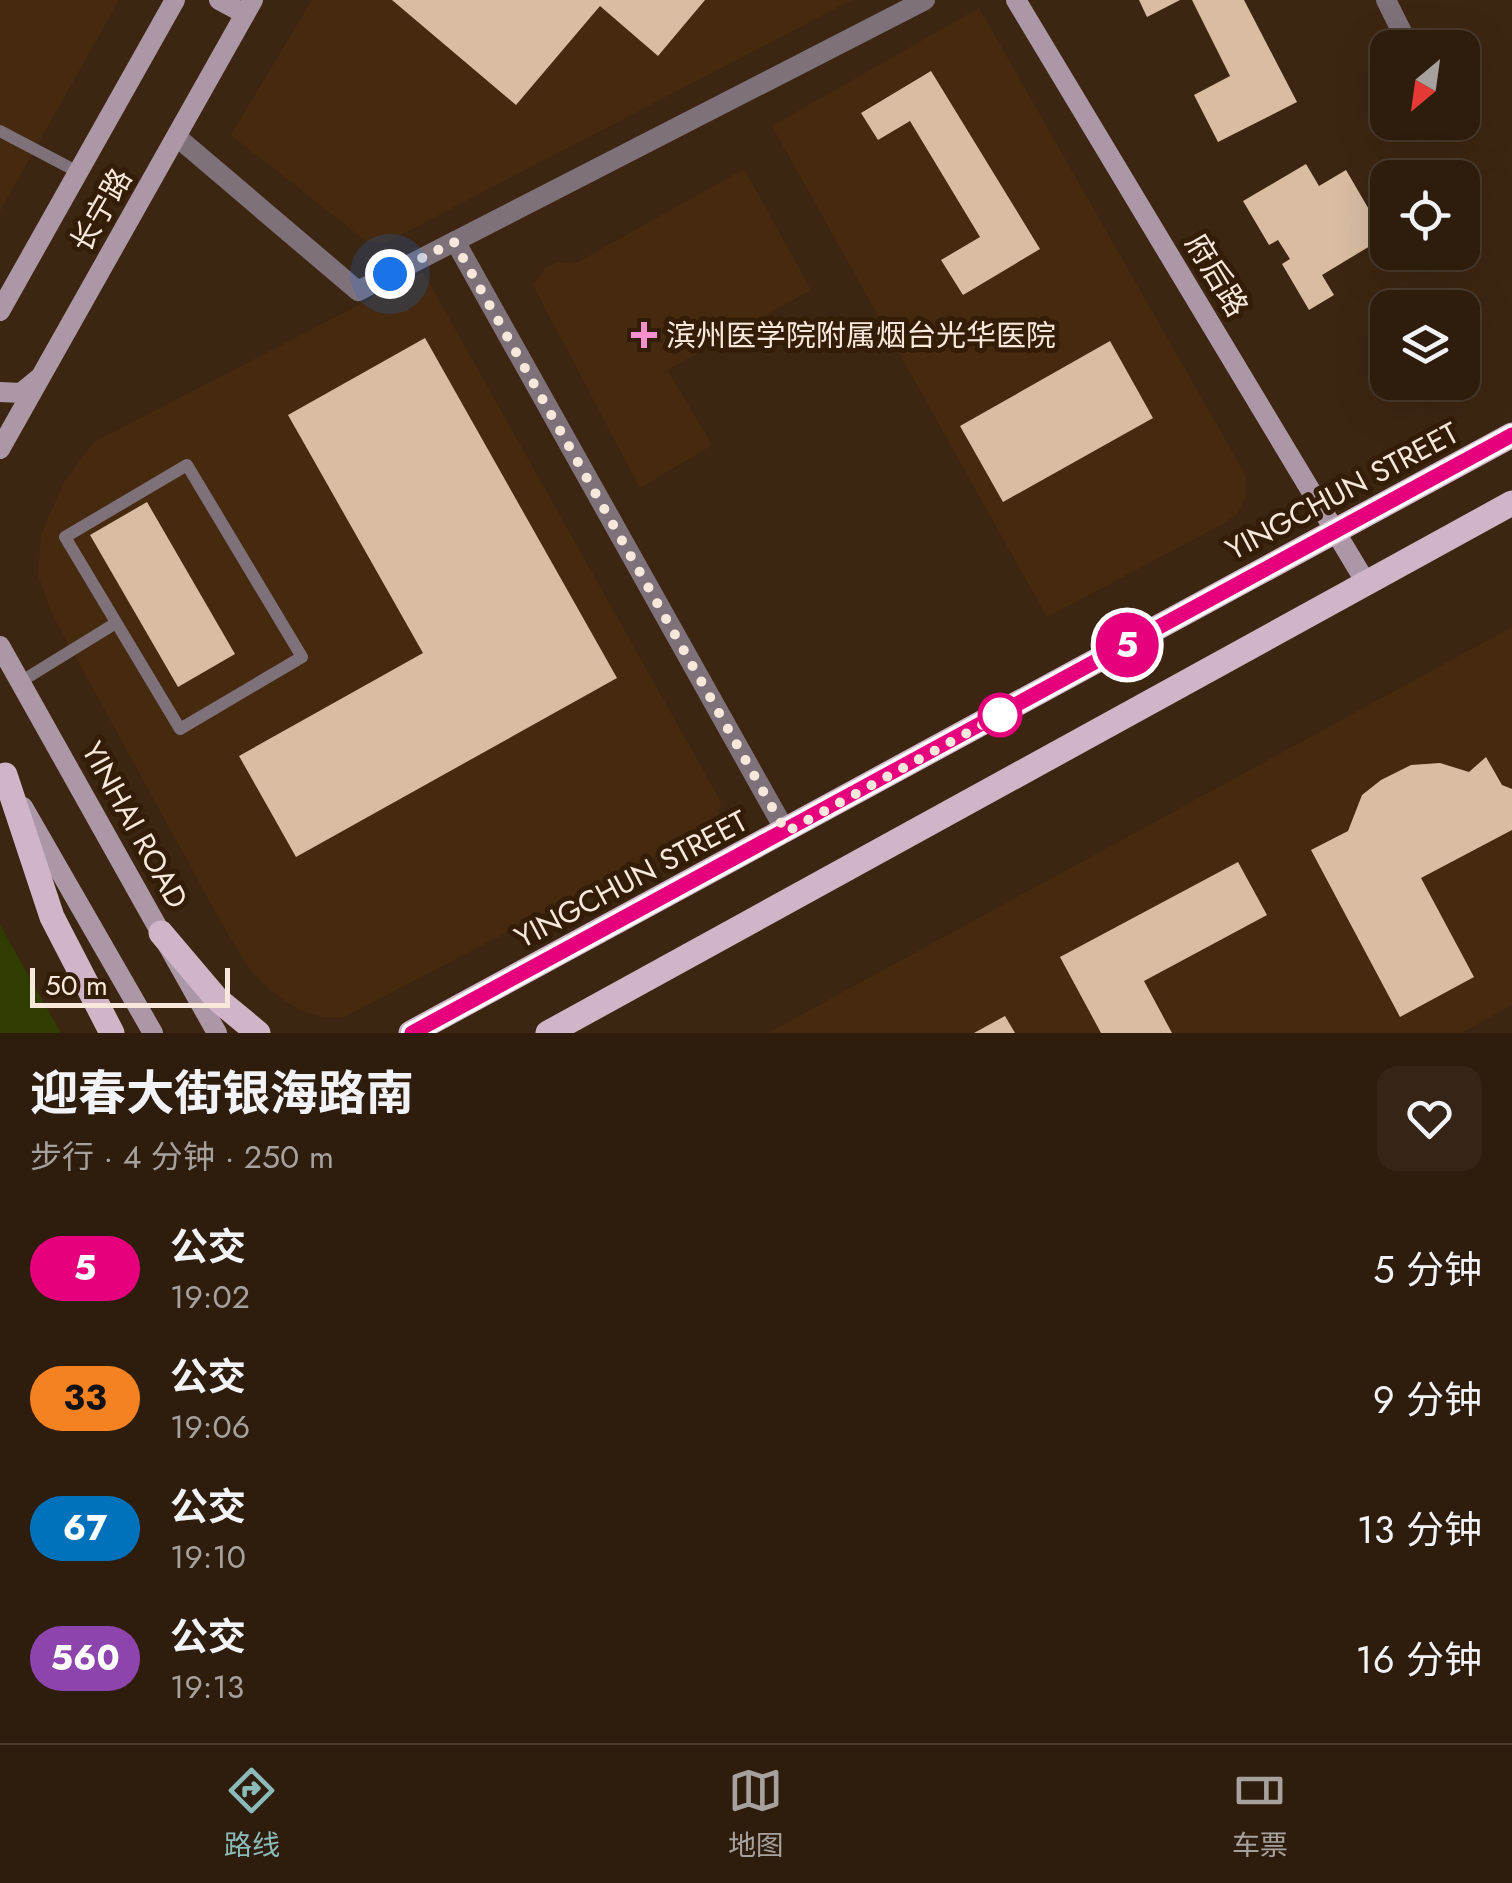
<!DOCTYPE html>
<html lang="zh">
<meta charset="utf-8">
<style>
:root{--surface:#2e1c0d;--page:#362516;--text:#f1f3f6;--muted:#a7a19d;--line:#493a2e;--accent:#8bbbb9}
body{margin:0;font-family:Jost,"Noto Sans SC",sans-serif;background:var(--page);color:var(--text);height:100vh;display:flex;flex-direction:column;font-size:38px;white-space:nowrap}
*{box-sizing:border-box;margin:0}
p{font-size:32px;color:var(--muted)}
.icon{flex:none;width:55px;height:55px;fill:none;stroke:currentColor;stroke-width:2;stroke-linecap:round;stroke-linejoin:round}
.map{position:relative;height:1033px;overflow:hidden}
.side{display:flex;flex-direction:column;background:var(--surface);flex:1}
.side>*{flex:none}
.badge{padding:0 20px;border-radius:32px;font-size:35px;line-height:65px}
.needle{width:65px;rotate:209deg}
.controls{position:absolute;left:1370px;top:30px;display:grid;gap:20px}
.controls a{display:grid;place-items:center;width:110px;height:110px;border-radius:20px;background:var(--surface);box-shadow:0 10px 40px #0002,0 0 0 2px var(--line);font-size:50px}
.scale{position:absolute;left:30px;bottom:25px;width:200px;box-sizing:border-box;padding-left:10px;border:5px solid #f8e8dc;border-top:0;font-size:28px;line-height:35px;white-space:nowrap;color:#f8e8dc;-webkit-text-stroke:8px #331d07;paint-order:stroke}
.you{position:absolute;width:50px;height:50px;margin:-25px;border:8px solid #fff;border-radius:50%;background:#1a73e8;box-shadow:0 0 0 15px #1a73e833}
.map>.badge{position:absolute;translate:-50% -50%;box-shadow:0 0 0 5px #fff}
.round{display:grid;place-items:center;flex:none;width:105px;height:105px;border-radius:20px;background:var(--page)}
.overview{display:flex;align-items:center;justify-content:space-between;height:170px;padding:0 30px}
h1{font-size:48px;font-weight:700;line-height:75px}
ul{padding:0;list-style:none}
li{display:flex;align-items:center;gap:30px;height:130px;padding:0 30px}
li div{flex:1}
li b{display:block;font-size:38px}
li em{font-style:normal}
li .badge{min-width:110px;font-weight:700;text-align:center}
.menu{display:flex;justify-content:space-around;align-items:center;height:140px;border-top:2px solid var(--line);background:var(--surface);font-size:28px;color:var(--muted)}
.menu a{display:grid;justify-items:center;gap:5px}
.menu .active{color:var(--accent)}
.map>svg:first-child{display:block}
.built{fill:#462a0f}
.green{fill:#2f3d00}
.building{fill:#d8bda2}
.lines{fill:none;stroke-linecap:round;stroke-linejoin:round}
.lane{stroke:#7e717a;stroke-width:12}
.street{stroke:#7e717a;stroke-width:20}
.secondary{stroke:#ac97a6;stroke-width:20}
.primary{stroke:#d0b5c8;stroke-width:25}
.line-casing{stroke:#fff;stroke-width:22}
.line{stroke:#e6007e;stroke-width:15}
.walk{stroke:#f8e8dc;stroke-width:10;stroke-dasharray:0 18}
.poi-dot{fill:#f790cd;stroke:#331d07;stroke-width:4}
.stop-dot{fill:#fff;stroke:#e6007e;stroke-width:5}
.labels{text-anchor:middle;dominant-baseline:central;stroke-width:10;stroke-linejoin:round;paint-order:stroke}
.street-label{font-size:30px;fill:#f8e8dc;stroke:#331d07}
.poi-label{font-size:30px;fill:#f8e8dc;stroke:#331d07;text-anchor:start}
</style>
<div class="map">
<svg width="1512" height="1033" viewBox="0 0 1512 1033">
<rect width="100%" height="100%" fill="#3d2611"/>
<g class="built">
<polygon points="0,0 119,0 0,211"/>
<polygon points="312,0 852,0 385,243 366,241 231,135"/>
<polygon points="979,8 1246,476 1245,499 1237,514 1223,524 1047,617 772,126"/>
<polygon points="744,169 811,290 667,370 712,445 640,488 533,285 545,268 557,263 578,262"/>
<polygon points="423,272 721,802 717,823 344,1017 323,1017 299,1010 270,990 250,970 225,929 51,612 38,575 41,535 64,482 94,442"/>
<polygon points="1512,627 1512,1005 1461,1033 768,1033"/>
</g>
<polygon class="green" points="0,925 61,1033 0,1033"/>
<g class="building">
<polygon points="392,0 705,0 658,56 600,6 516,105"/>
<polygon points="1139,0 1180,0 1147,17"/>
<polygon points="1192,0 1244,0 1297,102 1218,142 1194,95 1230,76"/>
<polygon points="931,71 1040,249 963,295 941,260 980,237 910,121 878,140 861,113"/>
<polygon points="1306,164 1319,186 1346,170 1385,237 1322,275 1334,295 1309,310 1282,264 1290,259 1278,240 1269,245 1243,201"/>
<polygon points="425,338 617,678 296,857 239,756 423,653 288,415"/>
<polygon points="1110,341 1153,418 1003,502 960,426"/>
<polygon points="147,502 235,654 178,687 90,535"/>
<polygon points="1486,757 1502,785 1512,789 1512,830 1421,878 1474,977 1400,1017 1311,850 1348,831 1362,795 1381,780 1411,765 1440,763 1469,772"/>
<polygon points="1238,862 1267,915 1144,981 1172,1033 1101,1033 1060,957"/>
<polygon points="1005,1016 1015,1033 974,1033"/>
</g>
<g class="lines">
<g class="lane">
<polyline points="0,131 78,172"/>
<polygon points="187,465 302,657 180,729 65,537"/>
<polyline points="20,682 116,623"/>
</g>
<g class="street">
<polyline points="1386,0 1410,48"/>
<polyline points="177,137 358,291 925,0"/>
<polyline points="455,241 786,832"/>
</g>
<g class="secondary">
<polyline points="219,0 245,14"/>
<polyline points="1016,0 1365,581"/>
<polyline points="0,311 175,0"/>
<polyline points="0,392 21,393 38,379"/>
<polyline points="0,449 253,0"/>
<polyline points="0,646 217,1033"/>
<polyline points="23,807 153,1033"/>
</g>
<g class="primary">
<polyline points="5,775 52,917 112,1033"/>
<polyline points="161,933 217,999 258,1033"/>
<polyline points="411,1033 1512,435"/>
<polyline points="548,1033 1512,503"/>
</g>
</g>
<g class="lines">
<defs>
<polyline id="line" points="412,1033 1512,435"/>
</defs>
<use href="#line" class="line-casing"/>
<use href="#line" class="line"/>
<polyline class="walk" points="390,274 454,242 786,832 1000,715"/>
</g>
<path class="poi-dot" d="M639 320h10v10h10v10h-10v10h-10v-10h-10v-10h10z"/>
<circle class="stop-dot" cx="1000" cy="715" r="20"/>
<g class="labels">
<g class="street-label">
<text transform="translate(101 210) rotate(-60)">长宁路</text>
<text transform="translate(1217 275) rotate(59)">府后路</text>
<text transform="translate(1342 491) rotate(-28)">YINGCHUN STREET</text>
<text transform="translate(135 825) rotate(61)">YINHAI ROAD</text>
<text transform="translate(631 879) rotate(-28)">YINGCHUN STREET</text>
</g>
<g class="poi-label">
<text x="666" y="335">滨州医学院附属烟台光华医院</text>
</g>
</g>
</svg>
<div class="controls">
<a><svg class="needle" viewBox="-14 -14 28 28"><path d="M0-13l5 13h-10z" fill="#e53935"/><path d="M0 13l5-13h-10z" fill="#a7a19d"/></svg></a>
<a><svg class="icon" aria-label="locate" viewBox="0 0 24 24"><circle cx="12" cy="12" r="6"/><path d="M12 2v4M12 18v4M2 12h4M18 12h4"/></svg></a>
<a><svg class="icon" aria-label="layers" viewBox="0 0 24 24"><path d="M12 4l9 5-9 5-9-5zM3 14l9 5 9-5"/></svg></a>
</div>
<div class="scale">50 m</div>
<div class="you" style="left:390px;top:274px"></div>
<b class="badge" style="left:1127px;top:645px;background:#e6007e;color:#fff">5</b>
</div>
<section class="side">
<div class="overview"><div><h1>迎春大街银海路南</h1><p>步行 · 4 分钟 · 250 m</p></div><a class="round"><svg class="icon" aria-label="heart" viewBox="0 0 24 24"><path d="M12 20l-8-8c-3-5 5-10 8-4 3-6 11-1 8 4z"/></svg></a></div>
<ul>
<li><span class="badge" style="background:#e6007e;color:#fff">5</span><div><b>公交</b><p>19:02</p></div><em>5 分钟</em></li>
<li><span class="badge" style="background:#f58220;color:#111">33</span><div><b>公交</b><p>19:06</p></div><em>9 分钟</em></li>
<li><span class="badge" style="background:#0072bc;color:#fff">67</span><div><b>公交</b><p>19:10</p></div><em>13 分钟</em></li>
<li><span class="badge" style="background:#8e44ad;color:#fff">560</span><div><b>公交</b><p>19:13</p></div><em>16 分钟</em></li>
</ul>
</section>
<nav class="menu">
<a class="active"><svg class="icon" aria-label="directions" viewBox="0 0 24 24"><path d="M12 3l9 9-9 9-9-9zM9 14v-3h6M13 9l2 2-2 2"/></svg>路线</a>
<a><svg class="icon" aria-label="map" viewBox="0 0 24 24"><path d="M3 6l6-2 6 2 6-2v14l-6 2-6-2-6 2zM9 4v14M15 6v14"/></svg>地图</a>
<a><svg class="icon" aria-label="tickets" viewBox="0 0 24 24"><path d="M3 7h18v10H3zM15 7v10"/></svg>车票</a>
</nav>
